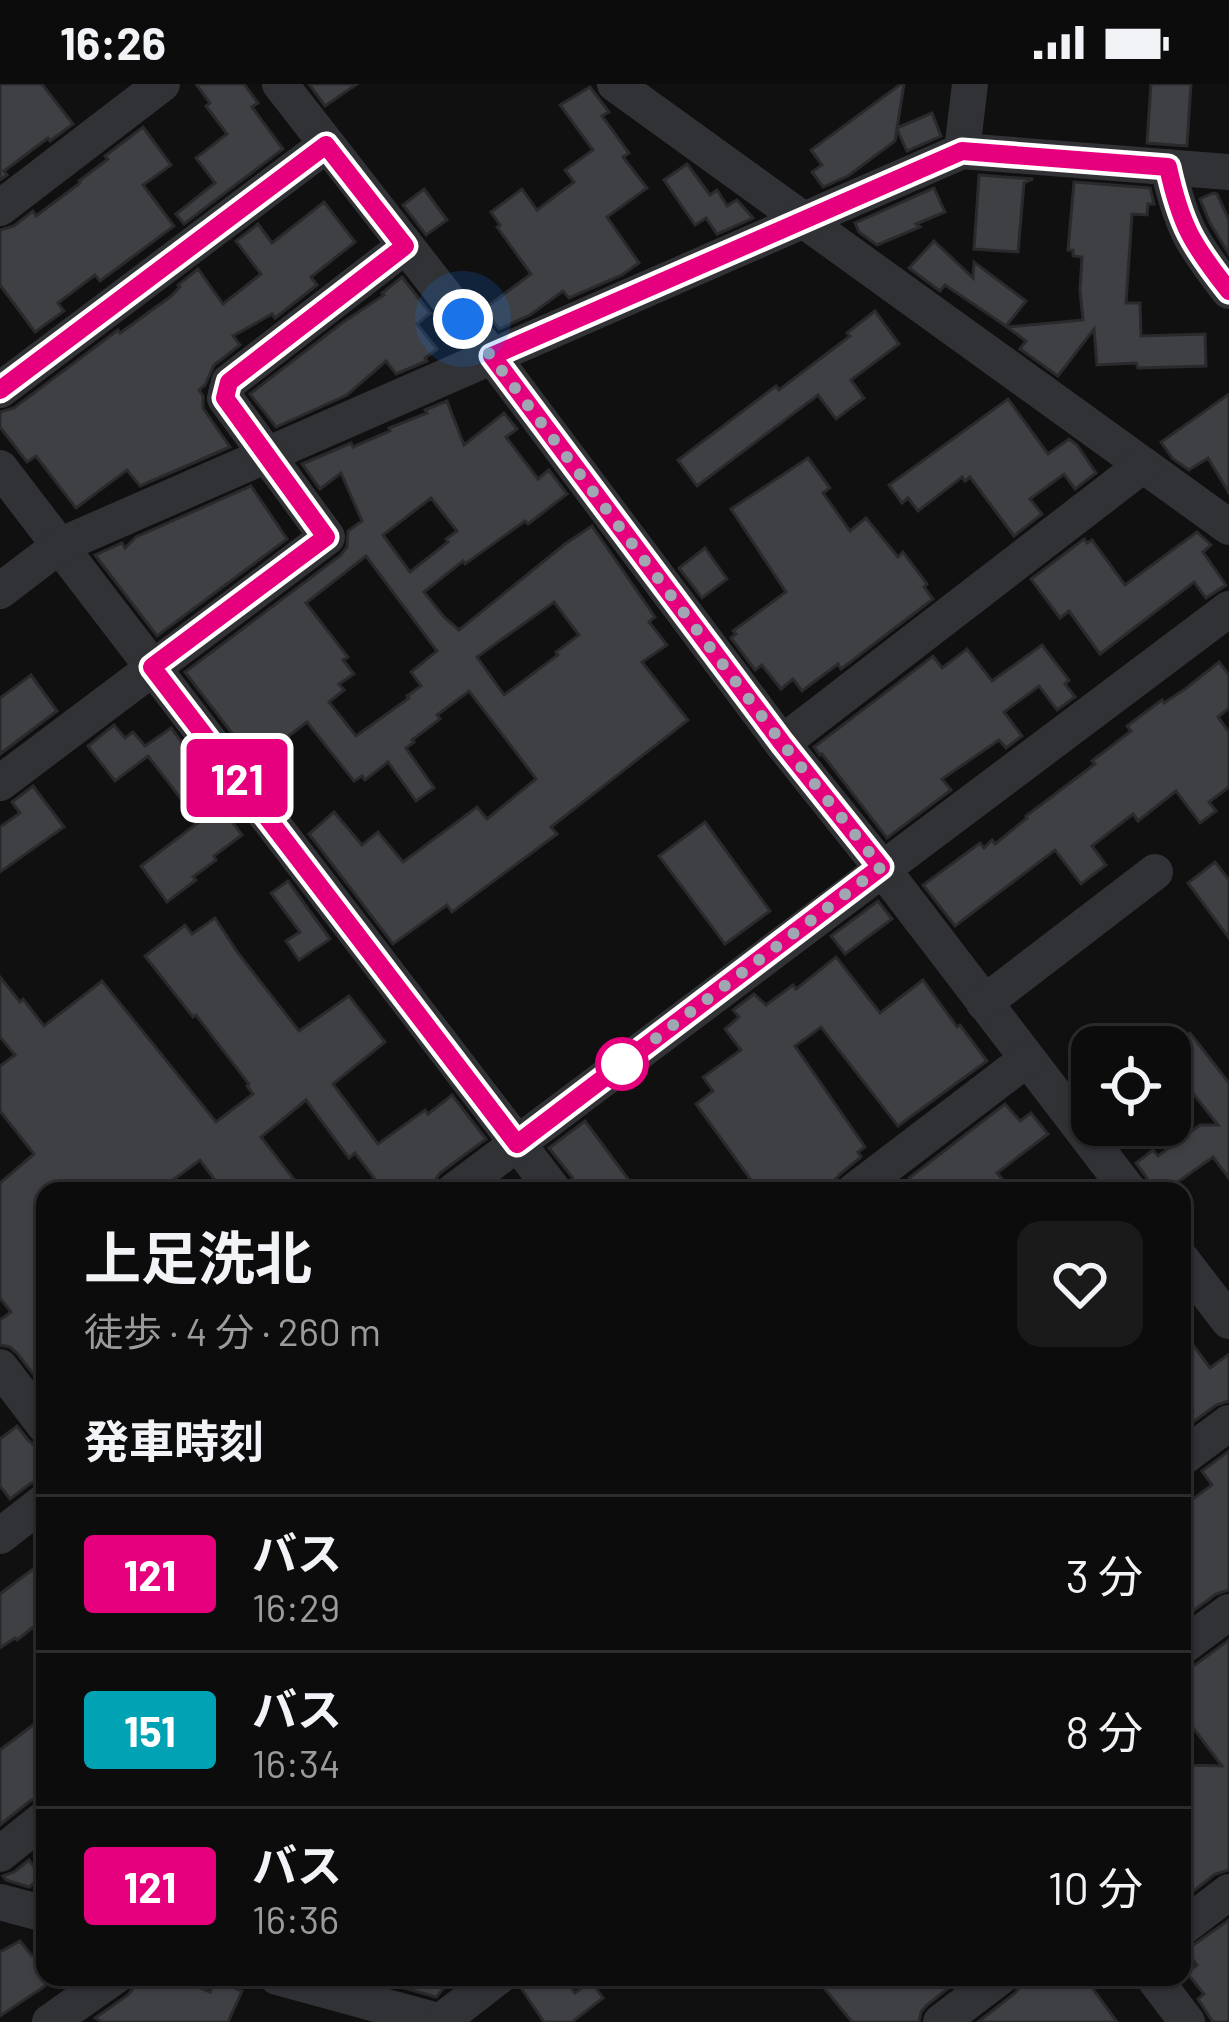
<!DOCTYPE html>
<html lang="ja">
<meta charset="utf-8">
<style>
:root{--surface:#0c0c0d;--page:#1a1a1b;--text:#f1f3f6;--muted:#9a9b9d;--line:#2c2c2e}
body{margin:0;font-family:Barlow,"Noto Sans JP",sans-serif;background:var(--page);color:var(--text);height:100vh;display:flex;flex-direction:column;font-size:45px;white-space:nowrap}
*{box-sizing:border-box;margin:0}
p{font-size:39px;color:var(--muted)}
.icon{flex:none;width:66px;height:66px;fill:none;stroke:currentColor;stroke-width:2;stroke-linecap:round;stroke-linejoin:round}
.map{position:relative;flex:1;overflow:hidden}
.details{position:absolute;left:36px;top:1098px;width:1155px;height:804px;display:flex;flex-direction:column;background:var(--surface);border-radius:24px;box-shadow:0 3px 9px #0004,0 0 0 3px var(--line)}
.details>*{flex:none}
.badge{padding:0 24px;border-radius:9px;font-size:42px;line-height:78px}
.buttons{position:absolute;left:1071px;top:942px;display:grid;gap:24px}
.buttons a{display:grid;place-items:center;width:120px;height:120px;border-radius:24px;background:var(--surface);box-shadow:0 3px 9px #0004,0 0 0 3px var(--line);font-size:60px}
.you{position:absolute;width:60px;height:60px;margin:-30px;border:9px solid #fff;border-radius:50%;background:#1a73e8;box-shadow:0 0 0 18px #1a73e833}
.map>.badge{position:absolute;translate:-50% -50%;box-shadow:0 0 0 6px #fff}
h2{padding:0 48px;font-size:45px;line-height:108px}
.round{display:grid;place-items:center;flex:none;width:126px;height:126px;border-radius:24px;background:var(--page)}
.head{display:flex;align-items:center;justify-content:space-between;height:204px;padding:0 48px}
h1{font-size:57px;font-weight:700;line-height:90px}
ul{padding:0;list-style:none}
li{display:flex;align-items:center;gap:36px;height:156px;padding:0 48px;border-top:3px solid var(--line)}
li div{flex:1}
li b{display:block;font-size:45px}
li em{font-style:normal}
li .badge{min-width:132px;font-weight:700;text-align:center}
.status{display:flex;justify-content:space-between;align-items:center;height:84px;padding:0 60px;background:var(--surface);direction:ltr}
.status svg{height:33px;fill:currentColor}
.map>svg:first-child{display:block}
.building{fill:#3f4044;stroke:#2a2a2d;stroke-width:3;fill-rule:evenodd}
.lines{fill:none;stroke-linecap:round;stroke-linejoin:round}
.minor{stroke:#313236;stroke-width:36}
.line-casing{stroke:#fff;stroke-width:27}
.line{stroke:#e6007e;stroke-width:18}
.walk{stroke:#a1a7b2;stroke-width:12;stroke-dasharray:0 21.6}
.stop-dot{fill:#fff;stroke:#e6007e;stroke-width:6}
</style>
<div class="status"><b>16:26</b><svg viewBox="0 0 49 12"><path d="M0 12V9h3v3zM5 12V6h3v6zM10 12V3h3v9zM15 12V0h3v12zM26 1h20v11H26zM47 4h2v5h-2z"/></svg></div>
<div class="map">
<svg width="1229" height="1938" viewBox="0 0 1229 1938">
<rect width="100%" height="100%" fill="#101011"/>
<g class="building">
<polygon points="0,0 42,0 73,40 50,57 48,54 4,87 7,91 0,96"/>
<polygon points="196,0 244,0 258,19 252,23 283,65 184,140 176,130 215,99 196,74 227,50 206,22 210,19"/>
<polygon points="309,0 357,0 325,22"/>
<polygon points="901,0 904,0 897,44 932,29 941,52 907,67 897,45 895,57 848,92 823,103 812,88 822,81 811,66"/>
<polygon points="1151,0 1191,0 1187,62 1147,59"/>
<polygon points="590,3 609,28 602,32 629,69 623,73 647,104 607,133 639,179 622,191 569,214 563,207 530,231 499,245 484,225 531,190 497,143 500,141 491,128 522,105 537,126 574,98 565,86 593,66 560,21"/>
<polygon points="143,43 171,81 143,101 174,142 100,197 95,191 58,219 64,227 35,248 0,201 0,146 14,142 33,127 36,132 80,99 79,97 108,75 105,72"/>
<polygon points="687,80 710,111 717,106 727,122 737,116 753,134 717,150 706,134 695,141 664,96"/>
<polygon points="979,91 1033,95 1024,99 1018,168 974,165"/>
<polygon points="1074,98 1150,104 1154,120 1148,120 1147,131 1132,130 1126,219 1140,219 1141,252 1205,250 1206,282 1138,284 1136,279 1097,281 1094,245 1058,292 1020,265 1026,257 1007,243 1083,236 1080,206 1082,173 1073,172 1073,166 1068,166"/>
<polygon points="934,104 945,128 916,140 920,143 877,161 859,148 855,139"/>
<polygon points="424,105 447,136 426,151 403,121"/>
<polygon points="1213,109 1217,110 1229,136 1229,170 1210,139 1200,115"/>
<polygon points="324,118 355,158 311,193 317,201 275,234 272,230 233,252 240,261 214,281 205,301 199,306 203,312 203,324 230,363 140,402 127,386 76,424 36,372 27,378 0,343 0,328 14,324 118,246 120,249 170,213 180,203 178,201 198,185 223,220 261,190 236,157 258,140 272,159"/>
<polygon points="934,157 973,194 974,178 1026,217 1006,242 945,201 940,207 909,184"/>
<polygon points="402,193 430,229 417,240 437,265 425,274 427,277 396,290 386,277 347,311 276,343 250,310 342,239 384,211 382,209"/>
<polygon points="875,227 899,260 851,296 864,314 836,335 818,311 697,402 678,376 776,302 779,306 850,252 847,249"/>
<polygon points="1229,310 1229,409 1208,374 1189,386 1173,375 1161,358"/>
<polygon points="1008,315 1048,370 1069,355 1077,361 1096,389 1075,405 1064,390 1030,415 1042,430 1014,452 970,393 965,397 962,393 918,427 908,414 902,419 889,401"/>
<path d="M447,317L464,361L504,329L517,345L506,353L538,395L549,386L567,410L528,440L525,437L465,480L463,477L424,508L444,533L459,546L565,460L592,442L655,533L649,538L667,561L642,578L688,636L551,743L557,750L452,828L447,821L393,860L309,750L334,728L362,761L378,748L403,778L477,723L487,735L536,695L531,688L469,607L437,631L440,635L412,656L414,658L406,664L434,704L416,717L388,678L365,696L362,692L354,697L307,638L254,678L185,588L341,471L347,463L348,447L362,437L341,389L320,405L302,380L351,359L353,363L390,347L389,344L427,329L425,326ZM431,414L457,447L446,455L448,458L410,488L383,451ZM366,472L437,567L411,588L421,602L407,612L409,614L356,652L329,618L344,606L339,600L354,590L343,576L348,573L306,519ZM554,518L579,551L556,568L558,571L504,611L477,573Z"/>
<polygon points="808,374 830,404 823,409 850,447 866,434 898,473 903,468 927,500 924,503 933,515 841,585 838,580 802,607 793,595 781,605 762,581 755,586 731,554 736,550 733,547 786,508 731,425"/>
<polygon points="251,402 287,455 157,552 95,471 122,459 125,464 136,453"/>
<polygon points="1197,448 1211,461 1203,468 1226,501 1206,514 1194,498 1100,570 1069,527 1060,534 1031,495 1084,455 1087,459 1092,456 1125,501"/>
<polygon points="705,464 727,495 702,514 679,484"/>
<polygon points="1042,561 1069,596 1065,600 1075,613 1057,626 1039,602 1004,628 1022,652 1006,664 999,656 942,695 951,706 887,754 822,670 820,671 814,663 933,572 942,584 967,565 992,597"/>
<polygon points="1219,578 1229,591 1229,624 1218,633 1229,648 1229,703 1209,718 1216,727 1200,739 1176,707 1138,737 1133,730 1092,762 1106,781 1081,800 1055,766 955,842 923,801 980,759 984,764 992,756 995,760 1027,734 1026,732 1095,680 1092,677 1131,647 1127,642 1162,616 1164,619 1185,605"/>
<polygon points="31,591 57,627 0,670 0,614"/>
<polygon points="114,641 125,654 133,648 145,662 171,644 208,692 201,697 242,751 214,772 216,776 193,793 196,796 167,818 141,782 199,738 148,672 115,697 88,662"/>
<polygon points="33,702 64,743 0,788 0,743 20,729 12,718"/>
<polygon points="705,738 770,827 725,860 659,772"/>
<polygon points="1215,778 1229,796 1229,854 1188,799"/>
<polygon points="288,797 330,855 299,876 286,857 300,848 271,809"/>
<polygon points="878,817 892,835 845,870 831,852"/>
<polygon points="215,834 238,869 299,947 349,912 385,958 333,1000 378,1060 425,1026 428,1030 452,1011 486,1055 440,1089 433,1099 422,1107 384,1107 355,1069 349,1074 306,1016 261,1053 303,1107 223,1107 200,1076 158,1107 45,1107 45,1305 17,1269 10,1263 0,1261 0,1236 11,1228 0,1214 0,1099 34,1070 0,1027 0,982 15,971 0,953 0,893 20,918 23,915 44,942 102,897 216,1038 253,1010 247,1002 249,1000 196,931 193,933 145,872 185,841 192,850"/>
<polygon points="836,873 880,929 923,896 957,943 960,941 987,977 898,1042 821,943 795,962 865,1063 858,1068 861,1073 840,1090 834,1097 832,1107 759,1107 696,1020 713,1007 703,993 741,966 725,945 739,933 733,926 754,910 766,921 793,901 796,905"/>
<polygon points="1190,949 1229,999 1229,1094 1213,1073 1165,1107 1151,1107 1147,1094 1136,1079 1153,1066 1158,1072 1200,1041 1218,1041 1170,980 1170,964"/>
<polygon points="1005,1020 1020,1037 1031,1029 1048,1050 997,1089 1012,1107 919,1107 909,1094"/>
<polygon points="585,1037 637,1107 576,1107 572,1093 549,1064"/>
<polygon points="1182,1246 1210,1284 1229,1270 1229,1317 1216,1321 1182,1346"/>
<polygon points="17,1342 28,1356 35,1362 45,1364 45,1395 31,1399 10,1415 0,1402 0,1355"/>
<polygon points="1229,1367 1229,1506 1216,1510 1182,1535 1182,1423 1212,1401 1202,1387"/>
<polygon points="45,1476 45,1534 17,1556 15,1554 0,1564 0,1510"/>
<polygon points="1229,1556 1229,1786 1215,1790 1182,1816 1182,1681 1222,1682 1182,1629 1182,1585 1195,1581"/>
<polygon points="45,1632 45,1712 31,1716 0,1741 0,1666"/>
<polygon points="29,1776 42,1793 29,1803 6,1796 3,1792 14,1788"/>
<polygon points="1229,1836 1229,1938 1213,1938 1198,1915 1204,1910 1187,1889 1197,1881 1186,1866"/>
<polygon points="20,1857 32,1872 45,1863 45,1902 0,1932 0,1868"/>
<polygon points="136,1893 175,1893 210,1908 216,1896 242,1907 228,1938 102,1938 95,1934 128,1911 134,1903"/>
<polygon points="390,1893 441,1893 438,1902 444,1904 436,1913 397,1902"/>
<polygon points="520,1893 563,1893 575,1909 591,1897 603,1914 572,1938 544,1938 519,1901"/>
<polygon points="815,1893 872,1893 880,1903 893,1893 960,1895 927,1921 921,1928 919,1938 852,1938"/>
<polygon points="1022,1893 1109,1893 1093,1905 1117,1938 978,1938 1014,1910 1020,1903"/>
</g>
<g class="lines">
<g class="minor">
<polyline points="280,0 492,272 782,659 881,783 1129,1107"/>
<polyline points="615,0 1229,443"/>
<polyline points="962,67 970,0"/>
<path d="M1168,83C1181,142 1192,160 1229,207"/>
<polyline points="0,124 162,0"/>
<polyline points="0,306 326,61"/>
<polyline points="0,384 554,1107"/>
<polyline points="0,507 59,462 962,67 1229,88"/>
<polyline points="782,659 1143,381"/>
<polyline points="0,699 327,453 225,314 229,298 405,162"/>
<polyline points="984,919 1155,788"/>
<polyline points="454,1107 1229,525"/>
<polyline points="854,1107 1027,975"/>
<polyline points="1182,1176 1229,1237"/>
<polyline points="0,1283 45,1342"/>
<polyline points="1182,1374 1229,1339"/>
<polyline points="0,1452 45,1417"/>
<polyline points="1182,1563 1229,1528"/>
<polyline points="0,1770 45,1734"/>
<polyline points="0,1818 45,1830"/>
<polyline points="1182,1844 1229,1808"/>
<polyline points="277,1893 442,1938"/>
<polyline points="1153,1893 1187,1938"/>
<polyline points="50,1938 114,1893"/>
<polyline points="440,1938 498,1893"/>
<polyline points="941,1938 1000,1893"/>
</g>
</g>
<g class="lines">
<defs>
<path id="line" d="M0,306L326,61L405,162L229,298L225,314L326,453L152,583L517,1060L881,783L782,659L492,272L962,67L1168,83C1181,142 1192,160 1229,207"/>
</defs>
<use href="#line" class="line-casing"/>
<use href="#line" class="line"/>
<polyline class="walk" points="463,235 782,659 881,783 622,980"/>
</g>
<circle class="stop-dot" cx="622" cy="980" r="24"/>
</svg>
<div class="buttons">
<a><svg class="icon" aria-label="locate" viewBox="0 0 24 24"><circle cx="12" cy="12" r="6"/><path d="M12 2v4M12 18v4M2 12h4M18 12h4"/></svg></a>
</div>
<div class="you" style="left:463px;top:235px"></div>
<b class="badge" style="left:237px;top:694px;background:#e6007e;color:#fff">121</b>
<section class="details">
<div class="head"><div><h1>上足洗北</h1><p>徒歩 · 4 分 · 260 m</p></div><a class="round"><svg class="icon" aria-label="heart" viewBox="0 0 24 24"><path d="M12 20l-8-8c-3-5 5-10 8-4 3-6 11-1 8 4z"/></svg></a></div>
<h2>発車時刻</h2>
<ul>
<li><span class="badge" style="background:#e6007e;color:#fff">121</span><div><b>バス</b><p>16:29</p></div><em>3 分</em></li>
<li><span class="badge" style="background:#00a3b4;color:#fff">151</span><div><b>バス</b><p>16:34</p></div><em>8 分</em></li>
<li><span class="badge" style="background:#e6007e;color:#fff">121</span><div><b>バス</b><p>16:36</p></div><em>10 分</em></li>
</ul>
</section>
</div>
